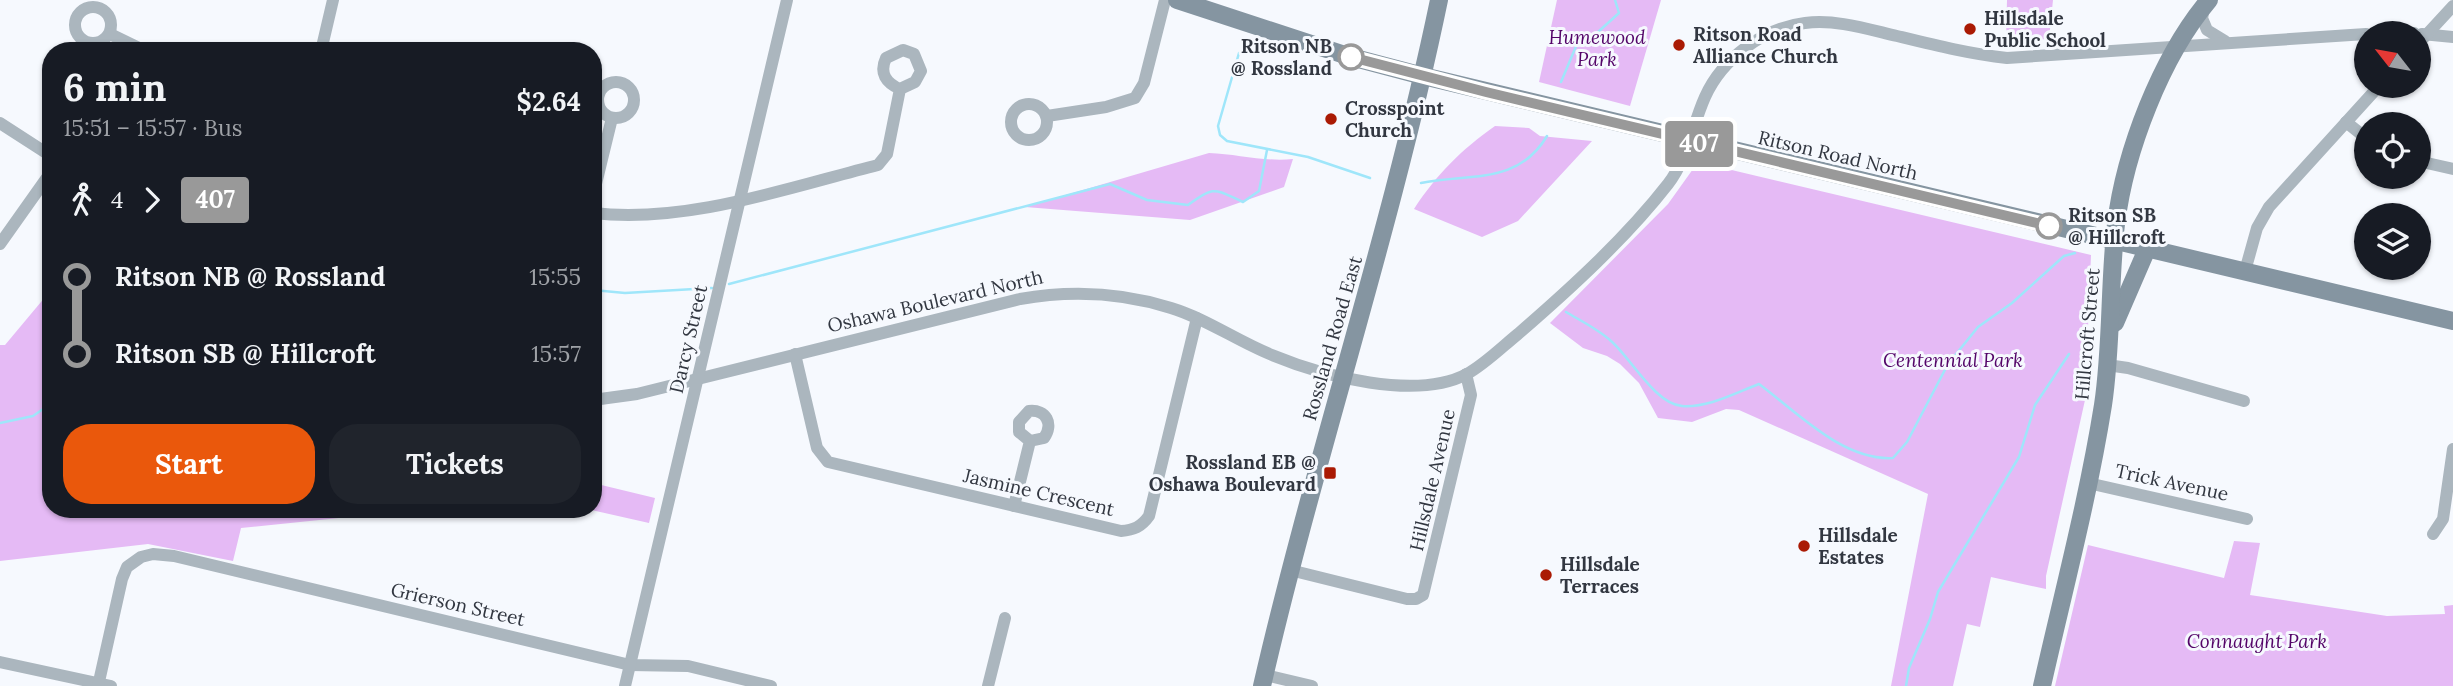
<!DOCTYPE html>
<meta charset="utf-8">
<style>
:root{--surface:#171b24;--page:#20242c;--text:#f1f3f6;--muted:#9ea1a6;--accent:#ea580c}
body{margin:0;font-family:Lora,serif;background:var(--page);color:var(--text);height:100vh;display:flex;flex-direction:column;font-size:26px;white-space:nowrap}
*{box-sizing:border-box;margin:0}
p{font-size:23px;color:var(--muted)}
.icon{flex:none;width:38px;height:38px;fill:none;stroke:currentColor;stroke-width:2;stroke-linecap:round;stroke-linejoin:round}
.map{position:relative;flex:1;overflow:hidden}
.side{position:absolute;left:42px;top:42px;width:560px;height:476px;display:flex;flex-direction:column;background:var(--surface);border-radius:28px;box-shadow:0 2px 5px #0004}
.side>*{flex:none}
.badge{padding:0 14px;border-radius:5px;font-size:24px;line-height:46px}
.needle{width:46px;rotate:301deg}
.fabs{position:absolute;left:2354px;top:21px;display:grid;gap:14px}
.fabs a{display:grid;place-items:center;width:77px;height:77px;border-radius:50%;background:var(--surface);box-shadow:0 2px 5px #0004;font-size:35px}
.map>.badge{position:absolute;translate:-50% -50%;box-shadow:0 0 0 4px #fff}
.legs{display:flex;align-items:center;gap:10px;height:77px;padding:0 21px;font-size:23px}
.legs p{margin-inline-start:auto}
.headline{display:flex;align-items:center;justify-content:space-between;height:119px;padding:0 21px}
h1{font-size:38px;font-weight:700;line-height:52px}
.primary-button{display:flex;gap:14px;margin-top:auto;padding:14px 21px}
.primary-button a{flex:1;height:80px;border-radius:28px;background:var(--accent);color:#fff;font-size:28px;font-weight:700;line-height:80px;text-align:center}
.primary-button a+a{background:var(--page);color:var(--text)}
ul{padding:0 21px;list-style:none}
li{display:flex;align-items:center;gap:24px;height:77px;font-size:26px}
li i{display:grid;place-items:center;width:10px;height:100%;margin:0 9px;background:currentColor}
li i::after{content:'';width:18px;height:18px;margin:-9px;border:5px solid;border-radius:50%;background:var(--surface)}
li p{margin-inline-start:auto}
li:first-child i{background:linear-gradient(#0000 50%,currentColor 0)}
li:last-child i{background:linear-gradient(currentColor 50%,#0000 0)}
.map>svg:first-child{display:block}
.green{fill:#e5baf5}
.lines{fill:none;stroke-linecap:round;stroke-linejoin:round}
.stream{stroke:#9fe6fa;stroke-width:2.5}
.street{stroke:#abb6be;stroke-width:12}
.secondary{stroke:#8595a1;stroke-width:18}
.line-1-casing{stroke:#fff;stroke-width:16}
.line-1{stroke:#999;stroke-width:10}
.poi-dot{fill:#aa1a04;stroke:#f6f9fe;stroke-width:2.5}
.stop-1-dot{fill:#fff;stroke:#999;stroke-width:3.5}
.labels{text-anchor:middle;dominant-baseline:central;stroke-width:6;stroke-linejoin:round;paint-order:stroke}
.poi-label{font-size:19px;font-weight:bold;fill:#323741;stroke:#f6f9fe;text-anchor:start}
.park-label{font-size:19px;font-style:italic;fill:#530468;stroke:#f6f9fe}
.stop-label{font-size:19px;font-weight:bold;fill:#323741;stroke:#f6f9fe;text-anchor:end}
.street-label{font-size:19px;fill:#323741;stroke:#f6f9fe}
</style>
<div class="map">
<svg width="2453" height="686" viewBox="0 0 2453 686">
<rect width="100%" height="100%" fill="#f6f9fe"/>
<g class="green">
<polygon points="1557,0 1661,0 1630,106 1539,82"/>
<polygon points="2007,0 2053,0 2049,39 2006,41"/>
<path d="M1495,126L1529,128L1540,136L1592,141L1518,221L1482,237L1414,209C1437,174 1461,150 1495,126Z"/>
<path d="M1209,153C1237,154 1265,162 1293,159L1284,187L1190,220L1025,207Z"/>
<polygon points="1698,162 2091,255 2085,400 2046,576 2046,589 1991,577 1980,627 1967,624 1953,686 1891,686 1928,494 1739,410 1726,409 1692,422 1658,418 1639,383 1620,364 1607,356 1583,348 1550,323 1668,204"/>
<polygon points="51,290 51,509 426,509 241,528 233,561 148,544 0,561 0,345 5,345"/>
<polygon points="593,483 655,498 649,523 587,509 593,509"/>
<polygon points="2234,541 2260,543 2250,595 2387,616 2445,614 2444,606 2453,605 2453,686 2055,686 2088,545 2224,578"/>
</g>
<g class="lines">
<g class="stream">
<polyline points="1239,53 1218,126 1220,135 1227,141 1308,157 1370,178"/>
<polyline points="1561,82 1577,44 1598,32 1619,13 1615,0"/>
<path d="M1421,183C1470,173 1518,185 1547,136"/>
<path d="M729,284L1110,184L1147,200L1188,205C1215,185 1214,189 1243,202L1259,191L1267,150"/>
<polyline points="593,290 625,293 712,288"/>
<path d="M1566,312C1581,321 1598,329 1611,341C1630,357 1655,404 1682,406C1708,408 1735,393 1759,384C1797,412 1843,461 1893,458L1907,442L1948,364L1978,327L2012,303L2064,256L2075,253"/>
<polyline points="0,423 33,416 46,407 51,381"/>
<polyline points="1906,686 1909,668 1930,619 1938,592 2019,457 2035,405 2069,354"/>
</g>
<g class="street">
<circle cx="93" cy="25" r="18"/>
<polyline points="2204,8 2202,18 2207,30 2225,41"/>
<polyline points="2376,33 2414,33"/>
<polyline points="110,34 145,51"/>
<polyline points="2422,34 2453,37"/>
<polyline points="2418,44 2453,6"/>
<polyline points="321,51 333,0"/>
<polyline points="461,51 474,51"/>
<circle cx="616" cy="100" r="18"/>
<circle cx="1029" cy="122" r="18"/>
<polyline points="1047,116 1106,107 1135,98 1144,83 1165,0"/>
<polyline points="2346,122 2366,138"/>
<polyline points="0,123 51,156"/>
<polyline points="2418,161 2453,169"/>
<polyline points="593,196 612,118"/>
<path d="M593,213C686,224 787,188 878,165L887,154L900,89L915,82L921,71L914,54L903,50L886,58C879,73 886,83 900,89"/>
<polyline points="0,244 51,172"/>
<polyline points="2245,271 2257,228 2269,207 2379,86"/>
<path d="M795,354L817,448L828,462L1121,531C1134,530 1141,527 1149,516L1197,318"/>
<polyline points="2107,365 2128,368 2244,401"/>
<path d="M593,400L637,394L1020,299C1071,290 1120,292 1171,308C1207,319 1237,341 1272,355C1323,376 1416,401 1467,374C1485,364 1502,347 1518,334C1570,289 1626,238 1668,184C1688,158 1692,126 1705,97C1722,59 1763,28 1805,23C1836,19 1867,29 1897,36C1934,45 1970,54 2007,58L2366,34"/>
<polyline points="2088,483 2247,519"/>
<path d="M1014,506L1030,441L1044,438C1054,424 1046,409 1029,411L1019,422V432L1030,441"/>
<polyline points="2433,534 2443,519 2453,449"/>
<polyline points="1290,570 1407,599 1416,599 1423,595 1471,395 1466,374"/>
<polyline points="0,662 111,686"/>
<polyline points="1265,675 1312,686"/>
<polyline points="98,686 122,579 127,567 141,557 153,554 174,556 630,665 688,666 771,686"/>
<polyline points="625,686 787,0"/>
<polyline points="988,686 1005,618"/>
</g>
<g class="secondary">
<polyline points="1177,0 1351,57 1423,76 2453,321"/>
<polyline points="2115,323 2147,249"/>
<path d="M1262,686C1315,456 1391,232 1439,0"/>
<path d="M2042,686C2063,593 2088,499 2103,405C2112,345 2109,284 2116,224C2125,151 2161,57 2209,0"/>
</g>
</g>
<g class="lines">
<defs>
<polyline id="line-1" points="1351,57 1486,92 2049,226"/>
</defs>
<use href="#line-1" class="line-1-casing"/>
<use href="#line-1" class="line-1"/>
</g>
<g class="poi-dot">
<circle cx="1970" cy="29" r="7"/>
<circle cx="1679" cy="45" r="7"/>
<circle cx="1331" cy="119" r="7"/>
<rect x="1323" y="466" width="14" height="14" rx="3.5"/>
<circle cx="1804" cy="546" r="7"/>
<circle cx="1546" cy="575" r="7"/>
</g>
<g class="stop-1-dot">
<circle cx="1351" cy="57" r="12"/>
<circle cx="2049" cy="226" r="12"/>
</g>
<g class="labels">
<g class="poi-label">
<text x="1984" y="18">Hillsdale<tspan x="1984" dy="22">Public School</tspan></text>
<text x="1693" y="34">Ritson Road<tspan x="1693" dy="22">Alliance Church</tspan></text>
<text x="1345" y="108">Crosspoint<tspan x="1345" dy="22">Church</tspan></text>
<text x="1316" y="462" text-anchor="end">Rossland EB @<tspan x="1316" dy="22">Oshawa Boulevard</tspan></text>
<text x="1818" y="535">Hillsdale<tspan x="1818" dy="22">Estates</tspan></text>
<text x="1560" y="564">Hillsdale<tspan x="1560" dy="22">Terraces</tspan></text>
</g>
<g class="park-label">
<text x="1597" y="37">Humewood<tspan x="1597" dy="22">Park</tspan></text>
<text x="1953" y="360">Centennial Park</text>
<text x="2257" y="641">Connaught Park</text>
</g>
<g class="stop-label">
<text x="1332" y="46">Ritson NB<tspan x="1332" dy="22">@ Rossland</tspan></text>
<text x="2068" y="215" text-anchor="start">Ritson SB<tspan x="2068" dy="22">@ Hillcroft</tspan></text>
</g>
<g class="street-label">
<text transform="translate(1838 155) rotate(13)">Ritson Road North</text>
<text transform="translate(935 301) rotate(-13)">Oshawa Boulevard North</text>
<text transform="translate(2087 334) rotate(-85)">Hillcroft Street</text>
<text transform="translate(1332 338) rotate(-74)">Rossland Road East</text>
<text transform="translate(688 339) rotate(-77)">Darcy Street</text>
<text transform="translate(1432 480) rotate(-77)">Hillsdale Avenue</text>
<text transform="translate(2172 482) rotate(12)">Trick Avenue</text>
<text transform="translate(1039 492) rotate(13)">Jasmine Crescent</text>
<text transform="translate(458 604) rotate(13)">Grierson Street</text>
</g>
</g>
</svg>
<div class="fabs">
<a><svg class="needle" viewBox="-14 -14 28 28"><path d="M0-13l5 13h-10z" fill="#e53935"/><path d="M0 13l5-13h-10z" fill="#9ea1a6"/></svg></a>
<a><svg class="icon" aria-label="locate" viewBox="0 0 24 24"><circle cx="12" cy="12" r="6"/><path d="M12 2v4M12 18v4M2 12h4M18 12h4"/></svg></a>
<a><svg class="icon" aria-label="layers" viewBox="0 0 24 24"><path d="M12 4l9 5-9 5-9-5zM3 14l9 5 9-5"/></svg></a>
</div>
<b class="badge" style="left:1699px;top:144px;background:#999;color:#fff">407</b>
<section class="side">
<div class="headline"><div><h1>6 min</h1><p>15:51 – 15:57 · Bus</p></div><b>$2.64</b></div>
<div class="legs"><svg class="icon" aria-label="walk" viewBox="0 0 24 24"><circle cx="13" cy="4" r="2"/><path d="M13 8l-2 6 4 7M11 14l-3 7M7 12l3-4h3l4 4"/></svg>4<svg class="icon" aria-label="forward" viewBox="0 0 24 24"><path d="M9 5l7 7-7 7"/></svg><b class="badge" style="background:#999;color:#fff">407</b></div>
<ul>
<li><i style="color:#999"></i><b>Ritson NB @ Rossland</b><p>15:55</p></li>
<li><i style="color:#999"></i><b>Ritson SB @ Hillcroft</b><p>15:57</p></li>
</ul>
<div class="primary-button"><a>Start</a><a>Tickets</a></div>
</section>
</div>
